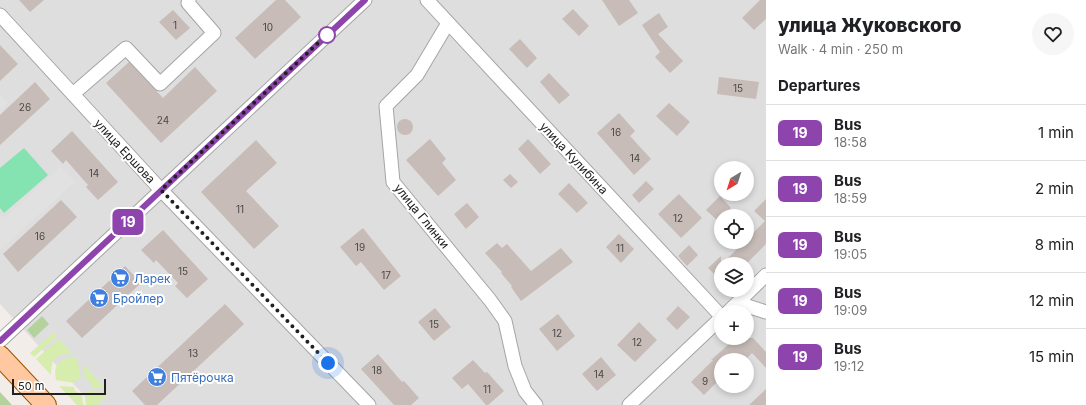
<!DOCTYPE html>
<meta charset="utf-8">
<style>
:root{--surface:#fff;--page:#f6f6f6;--text:#202124;--muted:#757577;--line:#e0e0e0}
body{margin:0;font-family:Inter,sans-serif;background:var(--page);color:var(--text);height:100vh;display:flex;flex-direction:column;font-size:15px;white-space:nowrap}
*{box-sizing:border-box;margin:0}
p{font-size:13px;color:var(--muted)}
.icon{flex:none;width:22px;height:22px;fill:none;stroke:currentColor;stroke-width:2;stroke-linecap:round;stroke-linejoin:round}
.map{position:relative;flex:1;overflow:hidden}
.sheet{display:flex;flex-direction:column;background:var(--surface);width:320px}
.sheet>*{flex:none}
.badge{padding:0 8px;border-radius:6px;font-size:14px;line-height:26px}
.needle{width:26px;rotate:218deg}
.buttons{position:absolute;left:714px;top:161px;display:grid;gap:8px}
.buttons a{display:grid;place-items:center;width:40px;height:40px;border-radius:50%;background:var(--surface);box-shadow:0 2px 6px #0003;font-size:20px}
.scale{position:absolute;left:12px;bottom:10px;width:94px;box-sizing:border-box;padding-left:4px;border:2px solid #212121;border-top:0;font-size:11px;line-height:14px;white-space:nowrap;color:#212121;-webkit-text-stroke:3px #fff;paint-order:stroke}
.you{position:absolute;width:20px;height:20px;margin:-10px;border:3px solid #fff;border-radius:50%;background:#1a73e8;box-shadow:0 0 0 6px #1a73e833}
.map>.badge{position:absolute;translate:-50% -50%;box-shadow:0 0 0 2px #fff}
h2{padding:0 12px;font-size:15px;line-height:36px}
.round{display:grid;place-items:center;flex:none;width:42px;height:42px;border-radius:21px;background:var(--page)}
.head{display:flex;align-items:center;justify-content:space-between;height:68px;padding:0 12px}
h1{font-size:19px;font-weight:800;line-height:30px}
ul{padding:0;list-style:none}
li{display:flex;align-items:center;gap:12px;height:56px;padding:0 12px;border-top:1px solid var(--line)}
li div{flex:1}
li b{display:block;font-size:15px}
li em{font-style:normal}
li .badge{min-width:44px;font-weight:700;text-align:center}
main{display:flex;flex:1;min-height:0}
.map>svg:first-child{display:block}
.residential{fill:#dfdede;fill-rule:evenodd}
.grass{fill:#d6edad}
.forest{fill:#b4d29b}
.pitch{fill:#84e3b0}
.parking{fill:#e1e1e1}
.building{fill:#c7bcb7}
.lines{fill:none;stroke-linecap:round;stroke-linejoin:round}
.street-casing{stroke:#a5a5a5;stroke-width:15}
.primary-casing{stroke:#9f5300;stroke-width:22}
.street{stroke:#fff;stroke-width:13}
.primary{stroke:#ffc8a0;stroke-width:20}
.line-casing{stroke:#fff;stroke-width:9}
.line{stroke:#8e44ad;stroke-width:6}
.walk{stroke:#212121;stroke-width:4;stroke-dasharray:0 7.2}
.stop-dot{fill:#fff;stroke:#8e44ad;stroke-width:2}
.labels{text-anchor:middle;dominant-baseline:central;stroke-width:4;stroke-linejoin:round;paint-order:stroke}
.number-label{font-size:10px;fill:#4a4846}
.street-label{font-size:12px;fill:#212121;stroke:#fff}
.shop-label{font-size:12px;fill:#366cbe;stroke:#fff;text-anchor:start}
</style>
<main>
<div class="map">
<svg width="766" height="405" viewBox="0 0 766 405">
<rect width="100%" height="100%" fill="#f2ede8"/>
<path class="residential" d="M0,0H766V405H93L0,304ZM721,168H747V194H721ZM721,216H747V242H721ZM721,264H747V290H721ZM721,312H747V338H721ZM721,360H747V386H721Z"/>
<g class="grass">
<polygon points="54,332 57,336 34,357 30,353"/>
<path d="M59,339L73,354C56,353 51,358 51,375L36,359Z"/>
<path d="M71,357L77,358L81,378L76,380L74,383L56,380C53,366 58,360 71,357Z"/>
<polygon points="83,364 106,389 92,387 91,383 85,378"/>
<polygon points="59,386 74,387 75,391 82,395 83,405 77,405"/>
<polygon points="91,390 108,395 97,405 86,405 85,395"/>
</g>
<g class="forest">
<polygon points="42,316 49,324 34,338 27,330"/>
<polygon points="0,392 12,405 0,405"/>
</g>
<polygon class="pitch" points="24,148 48,175 4,213 0,208 0,168"/>
<g class="parking">
<polygon points="0,95 8,103 0,111"/>
<polygon points="61,166 75,182 0,250 0,214 4,218"/>
</g>
<g class="building">
<polygon points="19,0 44,0 30,12"/>
<polygon points="276,0 285,0 301,17 255,59 235,38"/>
<polygon points="602,0 629,0 638,13 619,26"/>
<polygon points="760,0 766,0 766,19 754,30 742,18"/>
<polygon points="573,9 589,26 579,36 562,19"/>
<polygon points="173,10 190,28 176,40 159,22"/>
<polygon points="659,13 668,27 658,34 683,61 670,73 655,57 660,52 642,25"/>
<polygon points="520,39 537,58 527,68 509,49"/>
<polygon points="0,45 18,64 0,81"/>
<polygon points="129,62 163,98 195,67 217,91 161,143 106,83"/>
<polygon points="549,73 570,95 559,104 540,82"/>
<polygon points="719,77 759,82 756,99 717,94"/>
<polygon points="35,82 50,99 0,145 0,115"/>
<polygon points="669,103 690,122 677,136 656,116"/>
<polygon points="619,113 635,131 630,136 651,159 634,175 597,133"/>
<circle cx="405" cy="127" r="8"/>
<polygon points="72,131 118,182 98,200 86,187 88,185 66,160 63,164 51,151"/>
<polygon points="430,139 446,159 442,163 456,180 438,196 406,160"/>
<polygon points="528,139 551,164 540,174 518,149"/>
<polygon points="256,140 277,163 246,191 279,226 254,249 201,192"/>
<polygon points="510,174 518,182 511,188 503,180"/>
<polygon points="646,181 654,189 639,203 632,195"/>
<polygon points="569,183 588,203 577,213 558,194"/>
<polygon points="679,194 702,218 681,238 658,214"/>
<polygon points="720,196 731,208 723,216 721,216 721,218 718,221 706,210"/>
<polygon points="766,199 766,244 746,264 722,264 744,242 747,242 747,239 765,221 754,211"/>
<polygon points="61,200 77,217 18,272 3,254"/>
<polygon points="467,203 479,217 466,229 454,214"/>
<polygon points="363,228 401,276 384,290 361,262 356,266 340,247"/>
<polygon points="163,230 208,279 187,298 175,286 178,283 156,260 154,263 141,250"/>
<polygon points="619,234 634,249 621,263 606,247"/>
<polygon points="497,243 502,248 507,244 531,271 561,248 573,262 521,301 511,287 512,286 501,273 502,272 485,253"/>
<polygon points="689,245 698,255 687,266 678,256"/>
<polygon points="721,256 721,281 708,268"/>
<polygon points="125,266 141,283 82,338 66,321"/>
<polygon points="225,304 244,324 157,405 145,405 132,391"/>
<polygon points="678,306 690,317 677,330 666,319"/>
<polygon points="435,308 451,327 434,341 418,322"/>
<polygon points="558,314 575,336 557,351 539,329"/>
<polygon points="639,322 657,340 635,362 617,345"/>
<polygon points="733,338 753,338 766,352 766,368 752,353 745,360 721,360 721,378 704,395 691,382 713,360 711,360 729,344 728,343"/>
<polygon points="378,354 402,382 404,381 419,398 411,405 394,405 361,369"/>
<polygon points="601,357 616,375 597,391 582,374"/>
<polygon points="473,360 485,373 487,372 504,391 488,405 486,405 468,384 462,389 452,378"/>
<polygon points="766,389 766,405 749,405"/>
</g>
<g class="lines">
<defs>
<g id="street">
<polyline points="427,0 721,316"/>
<polyline points="0,15 161,190 369,405"/>
<polyline points="448,23 417,75 386,106 393,182 490,300 505,321 515,366 525,391 536,405"/>
<polyline points="73,94 126,48 160,84 214,33 188,3 189,0"/>
<polyline points="738,303 766,312"/>
<polyline points="728,312 766,275"/>
<polyline points="0,341 365,0"/>
<polyline points="629,405 721,318"/>
</g>
<polyline id="primary" points="0,356 46,405"/>
</defs>
<use href="#street" class="street-casing"/>
<use href="#primary" class="primary-casing"/>
<use href="#street" class="street"/>
<use href="#primary" class="primary"/>
</g>
<g class="lines">
<defs>
<polyline id="line" points="0,341 365,0"/>
</defs>
<use href="#line" class="line-casing"/>
<use href="#line" class="line"/>
<polyline class="walk" points="327,35 330,32 161,190 328,363"/>
</g>
<defs>
<symbol id="supermarket-disc" viewBox="-11 -11 22 22"><circle r="9.5" fill="#3f7fe0" stroke="#fff"/><path d="M-6-5.5h2.5l.6 2H6L4.5 2H-2.5L-4.4-4H-6ZM-1.5 3.2a1.3 1.3 0 1 0 .1 0ZM3 3.2a1.3 1.3 0 1 0 .1 0Z" fill="#fff"/></symbol>
</defs>
<g fill-rule="evenodd">
<use href="#supermarket-disc" x="109" y="267" width="22" height="22"/>
<use href="#supermarket-disc" x="88" y="287" width="22" height="22"/>
<use href="#supermarket-disc" x="146" y="366" width="22" height="22"/>
</g>
<circle class="stop-dot" cx="327" cy="35" r="8"/>
<g class="labels">
<g class="number-label">
<text x="175" y="25">1</text>
<text x="268" y="27">10</text>
<text x="738" y="88">15</text>
<text x="25" y="107">26</text>
<text x="163" y="120">24</text>
<text x="616" y="132">16</text>
<text x="635" y="158">14</text>
<text x="94" y="173">14</text>
<text x="240" y="209">11</text>
<text x="678" y="218">12</text>
<text x="40" y="236">16</text>
<text x="360" y="247">19</text>
<text x="620" y="248">11</text>
<text x="183" y="271">15</text>
<text x="386" y="275">17</text>
<text x="434" y="324">15</text>
<text x="557" y="333">12</text>
<text x="637" y="342">12</text>
<text x="193" y="353">13</text>
<text x="377" y="370">18</text>
<text x="599" y="374">14</text>
<text x="705" y="381">9</text>
<text x="487" y="389">11</text>
</g>
<g class="street-label">
<text transform="translate(125 151) rotate(47)">улица Ершова</text>
<text transform="translate(574 158) rotate(47)">улица Кулибина</text>
<text transform="translate(422 216) rotate(51)">улица Глинки</text>
</g>
<g class="shop-label">
<text x="134" y="278">Ларек</text>
<text x="113" y="298">Бройлер</text>
<text x="171" y="377">Пятёрочка</text>
</g>
</g>
</svg>
<div class="buttons">
<a><svg class="needle" viewBox="-14 -14 28 28"><path d="M0-13l5 13h-10z" fill="#e53935"/><path d="M0 13l5-13h-10z" fill="#757577"/></svg></a>
<a><svg class="icon" aria-label="locate" viewBox="0 0 24 24"><circle cx="12" cy="12" r="6"/><path d="M12 2v4M12 18v4M2 12h4M18 12h4"/></svg></a>
<a><svg class="icon" aria-label="layers" viewBox="0 0 24 24"><path d="M12 4l9 5-9 5-9-5zM3 14l9 5 9-5"/></svg></a>
<a>+</a>
<a>−</a>
</div>
<div class="scale">50 m</div>
<div class="you" style="left:328px;top:363px"></div>
<b class="badge" style="left:128px;top:222px;background:#8e44ad;color:#fff">19</b>
</div>
<section class="sheet">
<div class="head"><div><h1>улица Жуковского</h1><p>Walk · 4 min · 250 m</p></div><a class="round"><svg class="icon" aria-label="heart" viewBox="0 0 24 24"><path d="M12 20l-8-8c-3-5 5-10 8-4 3-6 11-1 8 4z"/></svg></a></div>
<h2>Departures</h2>
<ul>
<li><span class="badge" style="background:#8e44ad;color:#fff">19</span><div><b>Bus</b><p>18:58</p></div><em>1 min</em></li>
<li><span class="badge" style="background:#8e44ad;color:#fff">19</span><div><b>Bus</b><p>18:59</p></div><em>2 min</em></li>
<li><span class="badge" style="background:#8e44ad;color:#fff">19</span><div><b>Bus</b><p>19:05</p></div><em>8 min</em></li>
<li><span class="badge" style="background:#8e44ad;color:#fff">19</span><div><b>Bus</b><p>19:09</p></div><em>12 min</em></li>
<li><span class="badge" style="background:#8e44ad;color:#fff">19</span><div><b>Bus</b><p>19:12</p></div><em>15 min</em></li>
</ul>
</section>
</main>
